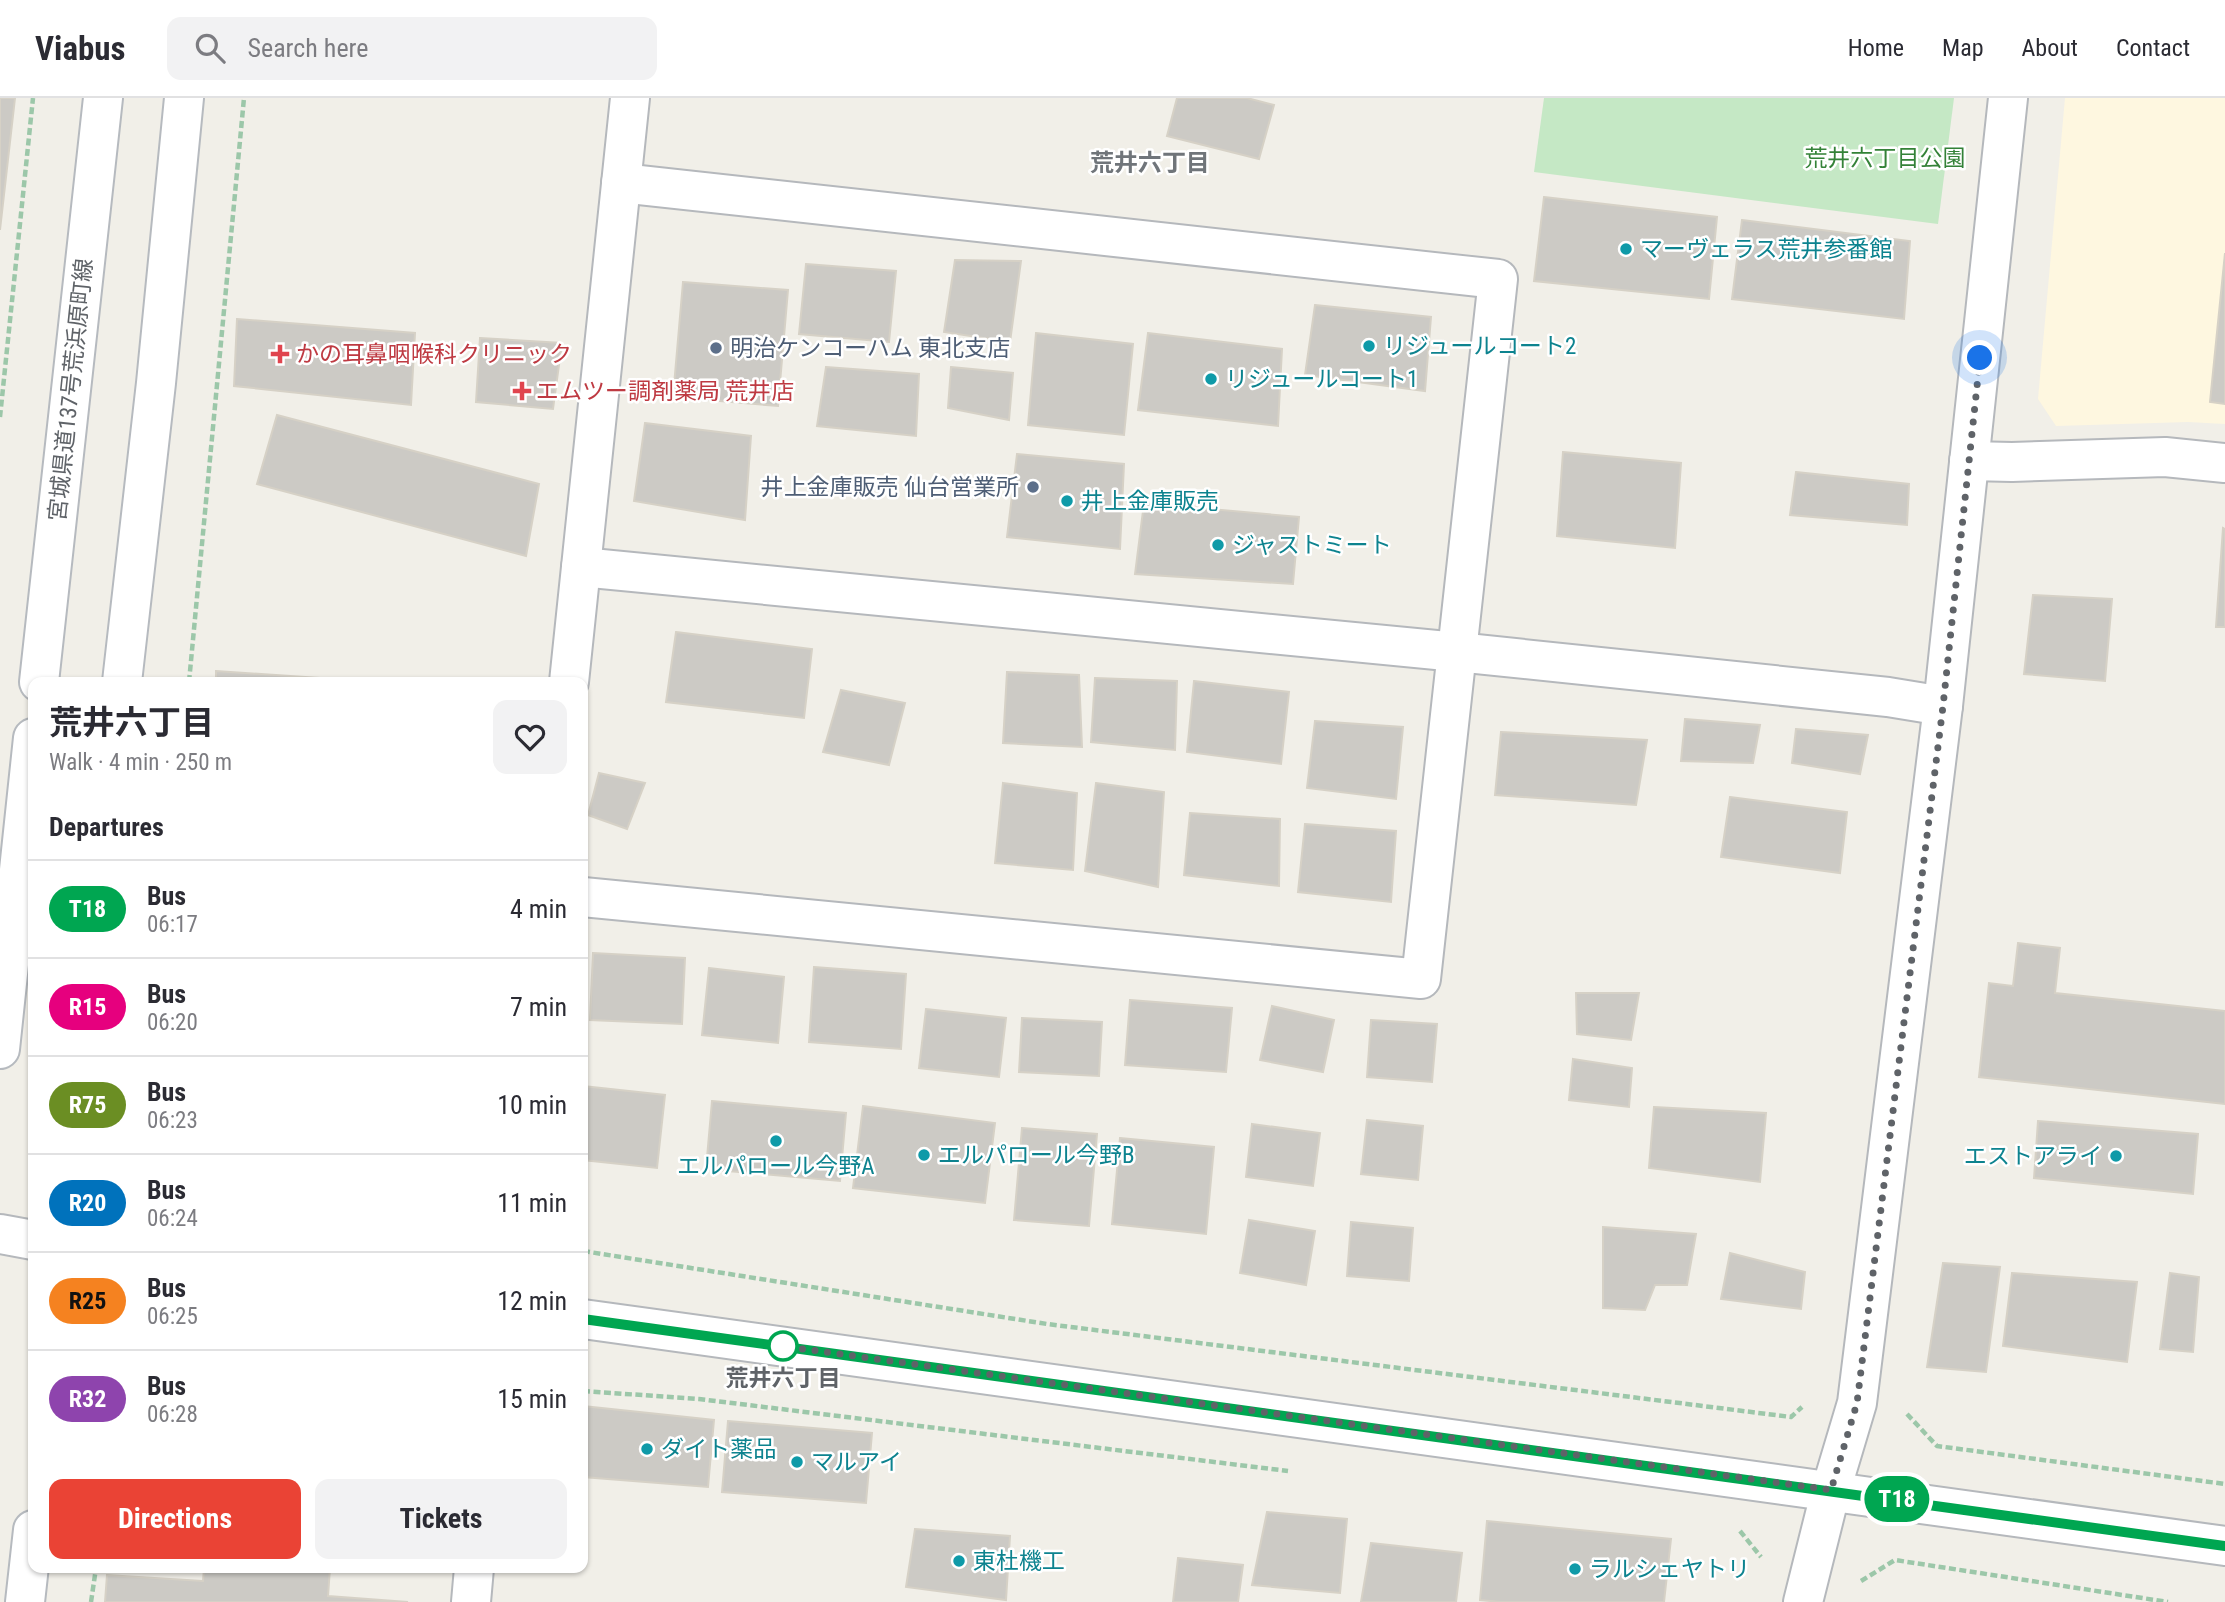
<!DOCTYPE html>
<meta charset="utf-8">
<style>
:root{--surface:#fff;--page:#f2f2f3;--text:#2b2b33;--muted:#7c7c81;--line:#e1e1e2;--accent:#ea4335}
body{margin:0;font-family:"Roboto Condensed","Noto Sans JP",sans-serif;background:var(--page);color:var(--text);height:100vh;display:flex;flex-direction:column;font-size:26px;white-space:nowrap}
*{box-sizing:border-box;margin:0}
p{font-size:23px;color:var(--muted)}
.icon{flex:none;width:38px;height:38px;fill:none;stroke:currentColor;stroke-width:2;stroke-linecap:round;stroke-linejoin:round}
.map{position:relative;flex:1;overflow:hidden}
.details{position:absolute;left:28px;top:579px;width:560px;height:896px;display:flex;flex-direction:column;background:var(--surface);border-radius:14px;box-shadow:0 2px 5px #0004}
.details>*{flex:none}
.badge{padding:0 14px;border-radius:23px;font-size:24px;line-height:46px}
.you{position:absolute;width:35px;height:35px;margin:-18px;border:5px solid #fff;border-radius:50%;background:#1a73e8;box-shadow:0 0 0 10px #1a73e833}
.map>.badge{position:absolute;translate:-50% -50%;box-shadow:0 0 0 4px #fff}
h2{padding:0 21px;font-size:26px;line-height:63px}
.round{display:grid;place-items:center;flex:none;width:74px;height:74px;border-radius:14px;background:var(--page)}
.headline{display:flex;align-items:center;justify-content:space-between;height:119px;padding:0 21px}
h1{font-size:33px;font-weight:700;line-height:52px}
.button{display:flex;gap:14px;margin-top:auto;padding:14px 21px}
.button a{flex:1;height:80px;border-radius:14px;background:var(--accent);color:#fff;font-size:28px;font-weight:700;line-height:80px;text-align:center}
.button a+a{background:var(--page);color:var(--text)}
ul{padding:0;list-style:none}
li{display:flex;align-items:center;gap:21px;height:98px;padding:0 21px;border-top:2px solid var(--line)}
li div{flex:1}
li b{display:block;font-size:26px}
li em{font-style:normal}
li .badge{min-width:77px;font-weight:700;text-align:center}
header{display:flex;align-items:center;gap:42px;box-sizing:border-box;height:98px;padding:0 35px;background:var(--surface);border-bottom:2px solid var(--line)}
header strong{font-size:33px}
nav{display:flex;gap:38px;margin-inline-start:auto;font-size:24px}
.search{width:490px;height:63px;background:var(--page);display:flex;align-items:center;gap:18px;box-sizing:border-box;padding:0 24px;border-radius:14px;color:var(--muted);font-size:26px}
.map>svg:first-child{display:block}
.commercial{fill:#fef7e0}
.green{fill:#c5e8c5}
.building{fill:#cccac5;stroke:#d6d1c6;stroke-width:2}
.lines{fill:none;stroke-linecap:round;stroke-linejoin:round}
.minor-casing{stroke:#b5b8bc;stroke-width:42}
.tertiary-casing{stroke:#b5b8bc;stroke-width:42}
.secondary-casing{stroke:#b6babf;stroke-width:42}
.path{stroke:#9cc7a9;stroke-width:4.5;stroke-dasharray:7 3.5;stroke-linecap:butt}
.minor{stroke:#fff;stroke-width:38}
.tertiary{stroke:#fff;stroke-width:38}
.secondary{stroke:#fff;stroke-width:38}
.line-casing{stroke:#fff;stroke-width:16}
.line{stroke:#00a651;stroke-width:10}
.walk{stroke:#5f6368;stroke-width:7;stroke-dasharray:0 12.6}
.culture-dot{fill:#0f9aa8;stroke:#fff;stroke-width:2.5}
.service-dot{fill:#5c6f8a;stroke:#fff;stroke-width:2.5}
.health-dot{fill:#e0444e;stroke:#fff;stroke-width:2.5}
.stop-dot{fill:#fff;stroke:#00a651;stroke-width:3.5}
.labels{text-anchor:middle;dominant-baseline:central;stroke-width:5;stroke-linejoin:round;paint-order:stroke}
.park-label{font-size:23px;fill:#348238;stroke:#fff}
.culture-label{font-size:23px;fill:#0d838f;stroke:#fff;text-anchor:start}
.service-label{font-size:23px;fill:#4e5e75;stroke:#fff;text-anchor:start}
.health-label{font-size:23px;fill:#be3a42;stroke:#fff;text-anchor:start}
.street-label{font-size:23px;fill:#5f6368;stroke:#fff}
.stop-label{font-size:23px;font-weight:bold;fill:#5f6368;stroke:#fff}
.neighbourhood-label{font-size:24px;font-weight:bold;fill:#70757a;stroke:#fff}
</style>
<header>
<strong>Viabus</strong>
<div class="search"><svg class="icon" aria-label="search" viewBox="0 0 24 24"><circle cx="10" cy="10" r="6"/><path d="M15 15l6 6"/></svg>Search here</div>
<nav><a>Home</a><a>Map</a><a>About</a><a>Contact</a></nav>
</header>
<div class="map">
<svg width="2225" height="1504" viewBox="0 0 2225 1504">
<rect width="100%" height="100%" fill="#f1efe8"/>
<polygon class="commercial" points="2065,0 2225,0 2225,326 2188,324 2056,328 2038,301"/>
<polygon class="green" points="1544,0 1954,0 1938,126 1534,74"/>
<g class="building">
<polygon points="0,0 15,0 0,132"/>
<polygon points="1177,0 1247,0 1274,7 1259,61 1167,38"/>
<polygon points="1544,99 1717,119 1709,201 1534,183"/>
<polygon points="1742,122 1910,143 1904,221 1732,201"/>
<polygon points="2225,155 2225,306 2210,304"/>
<polygon points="955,162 1021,163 1010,244 944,234"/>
<polygon points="806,166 896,173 889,244 799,236"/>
<polygon points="683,184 788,192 778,308 673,299"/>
<polygon points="1315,207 1431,219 1425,293 1305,277"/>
<polygon points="237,221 415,235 411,307 234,288"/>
<polygon points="1036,235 1133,246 1124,337 1028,327"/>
<polygon points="1148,235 1282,251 1278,328 1138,312"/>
<polygon points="480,240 562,245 553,311 476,304"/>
<polygon points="826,269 919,276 916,338 817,328"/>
<polygon points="951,269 1013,275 1009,322 948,310"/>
<polygon points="277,317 539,386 526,458 257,386"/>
<polygon points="645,325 751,338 745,422 634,403"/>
<polygon points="1563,354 1681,365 1675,450 1557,438"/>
<polygon points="1017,356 1124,366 1120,451 1007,439"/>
<polygon points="1796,374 1909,386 1907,427 1790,417"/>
<polygon points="1144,405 1299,419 1293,486 1135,476"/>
<polygon points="2223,430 2225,431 2225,529 2216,529"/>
<polygon points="2033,497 2112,501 2105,583 2024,576"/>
<polygon points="676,534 812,551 804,620 666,604"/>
<polygon points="216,573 363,583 363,584 216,584"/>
<polygon points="1007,574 1079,577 1082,649 1003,645"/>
<polygon points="1095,580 1177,583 1175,652 1091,644"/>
<polygon points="1194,583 1289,594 1281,666 1187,654"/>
<polygon points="841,592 905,605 889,667 823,654"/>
<polygon points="1685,621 1760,627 1753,665 1681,663"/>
<polygon points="1315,623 1403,629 1396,701 1307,690"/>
<polygon points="1796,631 1868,637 1860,676 1792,665"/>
<polygon points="1501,634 1647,642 1636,707 1495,697"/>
<polygon points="599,675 645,685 627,731 588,717"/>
<polygon points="1003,685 1077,695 1073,772 995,765"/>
<polygon points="1096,685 1164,694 1158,789 1085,773"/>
<polygon points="1730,699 1847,714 1840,775 1721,759"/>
<polygon points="1190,715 1280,721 1279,788 1184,777"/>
<polygon points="1305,726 1396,733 1391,804 1298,794"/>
<polygon points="2018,845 2060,850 2055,895 2225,913 2225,1006 1979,979 1989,885 2013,888"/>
<polygon points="593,855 685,860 682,926 590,922"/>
<polygon points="814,869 906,876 901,951 809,944"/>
<polygon points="709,870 784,879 778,945 702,937"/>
<polygon points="1576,895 1639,895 1631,942 1577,936"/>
<polygon points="1130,902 1232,910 1226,974 1125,967"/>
<polygon points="1272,908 1334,922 1323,974 1260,962"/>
<polygon points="926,911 1006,920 999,979 919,970"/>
<polygon points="1022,920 1102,924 1099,978 1019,974"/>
<polygon points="1371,922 1437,926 1432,984 1367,979"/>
<polygon points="1573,961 1632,970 1629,1009 1569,1002"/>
<polygon points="583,988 665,997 657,1070 583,1062"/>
<polygon points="712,1003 846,1015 840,1083 706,1071"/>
<polygon points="863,1008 995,1025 985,1105 853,1090"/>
<polygon points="1654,1009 1766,1015 1760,1084 1649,1070"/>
<polygon points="1367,1022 1423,1028 1418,1082 1361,1076"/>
<polygon points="2038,1023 2198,1036 2193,1096 2034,1080"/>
<polygon points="1252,1026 1320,1035 1313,1088 1246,1079"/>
<polygon points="1022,1030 1097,1036 1089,1128 1014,1122"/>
<polygon points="1120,1040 1214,1049 1206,1136 1112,1126"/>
<polygon points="1249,1122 1315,1133 1306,1187 1240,1175"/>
<polygon points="1351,1124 1413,1130 1409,1183 1347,1178"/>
<polygon points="1603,1129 1696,1136 1687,1187 1655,1187 1645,1212 1603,1210"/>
<polygon points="1730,1155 1805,1174 1801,1211 1721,1201"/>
<polygon points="1943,1165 2000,1169 1986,1274 1927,1269"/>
<polygon points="2012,1175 2137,1184 2127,1264 2003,1248"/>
<polygon points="2170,1175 2199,1179 2193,1254 2160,1251"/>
<polygon points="583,1308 714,1322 708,1389 583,1379"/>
<polygon points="728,1323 872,1335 866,1405 722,1394"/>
<polygon points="1267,1414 1347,1421 1340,1495 1252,1487"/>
<polygon points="1487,1423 1671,1441 1664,1504 1500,1504 1480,1502"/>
<polygon points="915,1431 1010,1438 1006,1502 906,1489"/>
<polygon points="1371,1445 1462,1455 1456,1504 1361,1504"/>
<polygon points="1178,1460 1243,1467 1238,1504 1173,1504"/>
<polygon points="204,1470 330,1470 328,1498 408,1504 105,1504 107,1477 203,1483"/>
</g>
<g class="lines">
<defs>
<g id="minor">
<polyline points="1969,363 2012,364 2165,359 2225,365"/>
<polyline points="581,469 1457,554 1888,599 1943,608"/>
<polyline points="569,584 630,0"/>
<polyline points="583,799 1421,881 1498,181 621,85"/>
<polyline points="471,1504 474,1470"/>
<polyline points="1803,1504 1831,1392 1857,1305 1943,608 2008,0"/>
</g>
<g id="tertiary">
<polyline points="0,1136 33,1142"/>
<polyline points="583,1221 2225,1448"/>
</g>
<g id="secondary">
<polyline points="39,584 103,0"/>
<polyline points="122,584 156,285 184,0"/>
<polyline points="0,951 33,640"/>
<polyline points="25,1504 33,1432"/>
</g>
</defs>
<use href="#minor" class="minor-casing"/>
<use href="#tertiary" class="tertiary-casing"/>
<use href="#secondary" class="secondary-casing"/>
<g class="path">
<polyline points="0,319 33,0"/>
<polyline points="189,584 244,0"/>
<polyline points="583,1153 1047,1226 1791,1319 1802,1309"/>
<polyline points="583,1293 699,1301 1288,1373"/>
<polyline points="1907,1316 1937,1348 2225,1386"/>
<polyline points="1740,1433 1761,1459"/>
<polyline points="1861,1483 1895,1462 2168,1504"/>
<polyline points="91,1504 96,1470"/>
</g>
<use href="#minor" class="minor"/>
<use href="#tertiary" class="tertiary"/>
<use href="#secondary" class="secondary"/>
</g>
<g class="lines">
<defs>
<polyline id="line" points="583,1221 2225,1448"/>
</defs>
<use href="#line" class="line-casing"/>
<use href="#line" class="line"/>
<polyline class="walk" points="783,1248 774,1247 1831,1392 1857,1305 1943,608 1980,260"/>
</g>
<g class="culture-dot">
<circle cx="1626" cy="151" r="7"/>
<circle cx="1369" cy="248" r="7"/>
<circle cx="1211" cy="281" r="7"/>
<circle cx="1067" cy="403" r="7"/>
<circle cx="1218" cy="447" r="7"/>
<circle cx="776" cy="1043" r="7"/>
<circle cx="924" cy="1057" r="7"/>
<circle cx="2116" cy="1058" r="7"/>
<circle cx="647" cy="1351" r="7"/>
<circle cx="797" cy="1364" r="7"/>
<circle cx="959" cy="1463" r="7"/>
<circle cx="1575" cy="1471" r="7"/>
</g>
<g class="service-dot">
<circle cx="716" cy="250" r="7"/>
<circle cx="1033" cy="389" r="7"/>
</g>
<g class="health-dot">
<path d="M276.5 245.5h7v7h7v7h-7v7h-7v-7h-7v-7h7z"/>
<path d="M518.5 282.5h7v7h7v7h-7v7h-7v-7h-7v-7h7z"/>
</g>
<circle class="stop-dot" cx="783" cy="1248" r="14"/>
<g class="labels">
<g class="park-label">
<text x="1885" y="60">荒井六丁目公園</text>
</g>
<g class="culture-label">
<text x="1640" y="151">マーヴェラス荒井参番館</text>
<text x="1383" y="248">リジュールコート2</text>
<text x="1225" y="281">リジュールコート1</text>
<text x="1081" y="403">井上金庫販売</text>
<text x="1232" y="447">ジャストミート</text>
<text x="938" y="1057">エルパロール今野B</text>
<text x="2102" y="1058" text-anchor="end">エストアライ</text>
<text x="776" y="1068" text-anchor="middle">エルパロール今野A</text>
<text x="661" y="1351">ダイト薬品</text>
<text x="811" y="1364">マルアイ</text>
<text x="973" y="1463">東杜機工</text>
<text x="1589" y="1471">ラルシェヤトリ</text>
</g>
<g class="service-label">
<text x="730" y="250">明治ケンコーハム 東北支店</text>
<text x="1019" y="389" text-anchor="end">井上金庫販売 仙台営業所</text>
</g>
<g class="health-label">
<text x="296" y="256">かの耳鼻咽喉科クリニック</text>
<text x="536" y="293">エムツー調剤薬局 荒井店</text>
</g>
<g class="street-label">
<text transform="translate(71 292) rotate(-84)">宮城県道137号荒浜原町線</text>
</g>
<g class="stop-label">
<text x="783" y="1280">荒井六丁目</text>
</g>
<g class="neighbourhood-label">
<text x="1150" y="65">荒井六丁目</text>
</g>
</g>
</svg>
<div class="you" style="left:1980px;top:260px"></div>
<b class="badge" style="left:1897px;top:1401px;background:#00a651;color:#fff">T18</b>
<section class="details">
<div class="headline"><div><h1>荒井六丁目</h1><p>Walk · 4 min · 250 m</p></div><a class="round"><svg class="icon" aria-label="heart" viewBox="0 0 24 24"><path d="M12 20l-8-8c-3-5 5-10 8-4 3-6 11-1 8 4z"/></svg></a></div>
<h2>Departures</h2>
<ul>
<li><span class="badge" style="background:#00a651;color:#fff">T18</span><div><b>Bus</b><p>06:17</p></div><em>4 min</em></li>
<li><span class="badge" style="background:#e6007e;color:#fff">R15</span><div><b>Bus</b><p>06:20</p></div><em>7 min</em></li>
<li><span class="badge" style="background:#6b8e23;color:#fff">R75</span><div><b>Bus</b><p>06:23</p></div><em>10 min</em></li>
<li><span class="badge" style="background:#0072bc;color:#fff">R20</span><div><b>Bus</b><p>06:24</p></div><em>11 min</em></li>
<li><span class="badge" style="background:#f58220;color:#111">R25</span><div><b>Bus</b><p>06:25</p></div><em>12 min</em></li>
<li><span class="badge" style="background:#8e44ad;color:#fff">R32</span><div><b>Bus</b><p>06:28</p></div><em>15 min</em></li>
</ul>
<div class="button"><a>Directions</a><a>Tickets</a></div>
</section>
</div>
